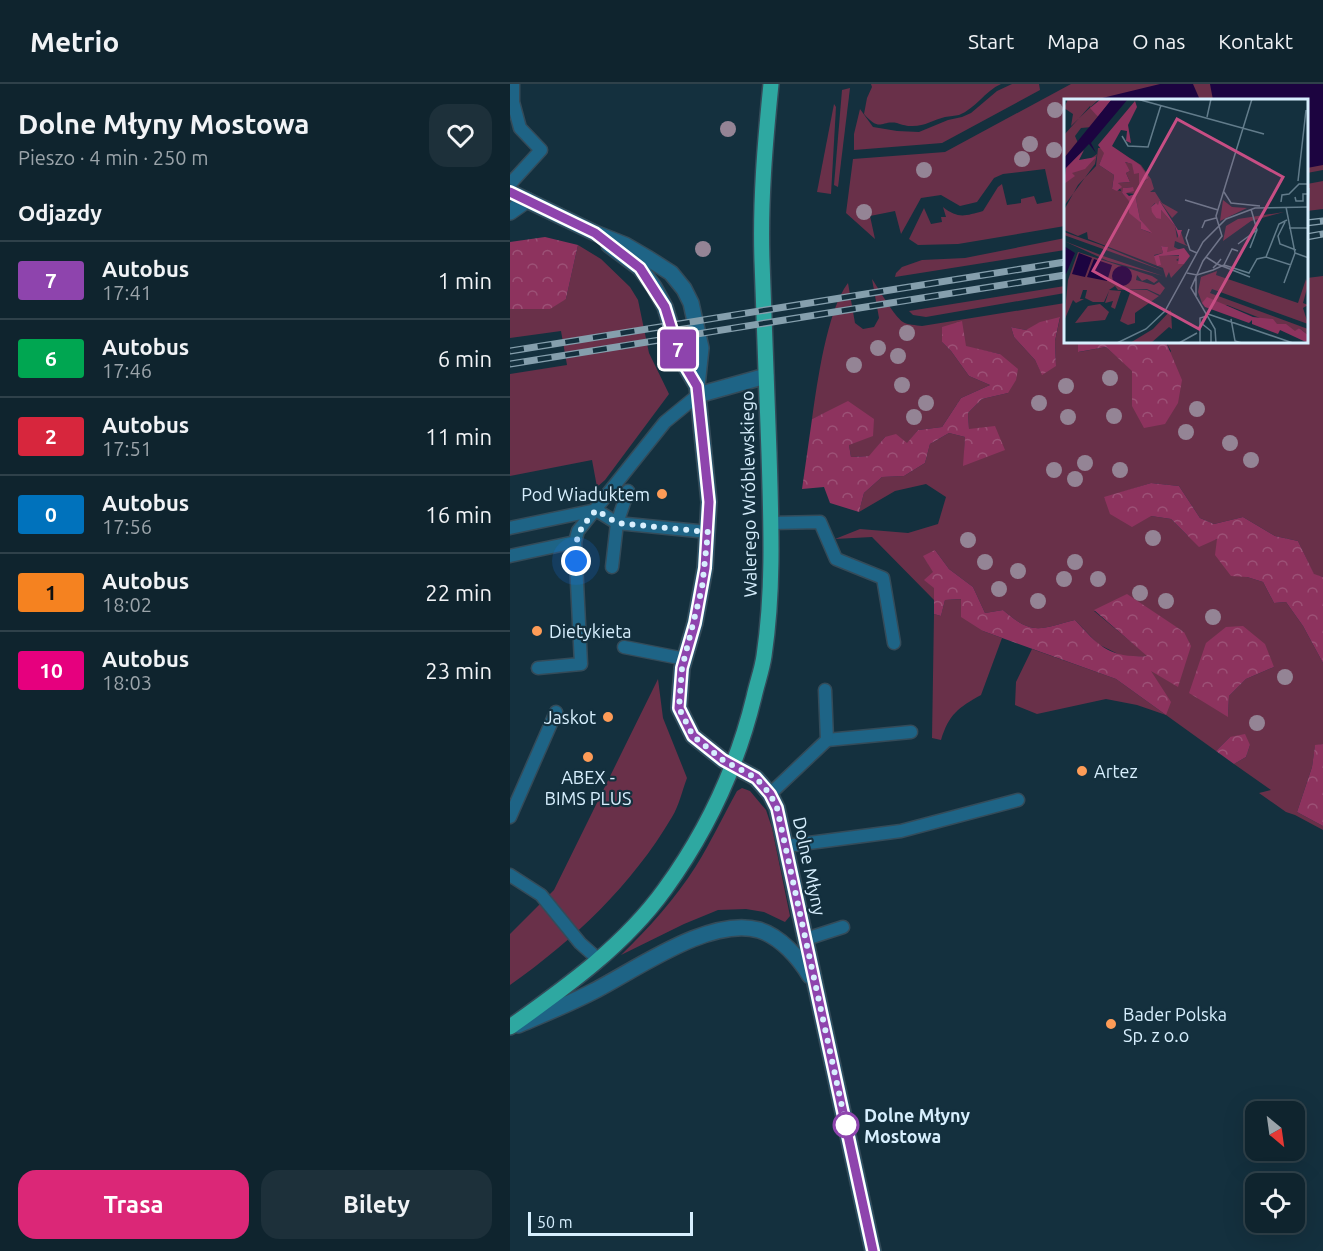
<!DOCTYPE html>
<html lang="pl">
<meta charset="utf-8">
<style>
:root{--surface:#0f242e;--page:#1d303a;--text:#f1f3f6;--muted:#9ba4aa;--line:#2f414a;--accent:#db2777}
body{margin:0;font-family:Ubuntu,sans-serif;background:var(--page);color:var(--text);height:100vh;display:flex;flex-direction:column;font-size:22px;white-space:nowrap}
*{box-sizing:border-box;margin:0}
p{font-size:20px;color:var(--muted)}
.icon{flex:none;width:33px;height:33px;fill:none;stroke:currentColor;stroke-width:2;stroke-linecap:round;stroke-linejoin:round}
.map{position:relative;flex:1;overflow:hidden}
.sheet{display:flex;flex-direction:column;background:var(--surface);width:510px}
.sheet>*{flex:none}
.badge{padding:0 12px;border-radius:4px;font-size:21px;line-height:39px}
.needle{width:39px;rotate:151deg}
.controls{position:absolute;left:735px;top:1017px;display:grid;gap:12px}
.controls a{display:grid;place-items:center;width:60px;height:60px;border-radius:12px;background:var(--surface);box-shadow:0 6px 24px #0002,0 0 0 2px var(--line);font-size:30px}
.scale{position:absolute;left:18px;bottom:15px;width:165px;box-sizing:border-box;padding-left:6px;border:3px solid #d7effe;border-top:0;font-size:16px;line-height:21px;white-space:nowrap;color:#d7effe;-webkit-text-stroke:4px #14303e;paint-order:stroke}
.you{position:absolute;width:30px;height:30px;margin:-15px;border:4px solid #fff;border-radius:50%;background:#1a73e8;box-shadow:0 0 0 9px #1a73e833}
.map>.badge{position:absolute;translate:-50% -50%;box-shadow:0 0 0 3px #fff}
h2{padding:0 18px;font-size:22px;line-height:54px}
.round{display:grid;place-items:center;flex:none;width:63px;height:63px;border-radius:18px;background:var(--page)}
.overview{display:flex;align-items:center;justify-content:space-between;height:102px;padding:0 18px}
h1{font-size:28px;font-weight:700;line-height:45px}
.button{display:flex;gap:12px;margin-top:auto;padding:12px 18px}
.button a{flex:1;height:69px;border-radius:18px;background:var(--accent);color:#fff;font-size:24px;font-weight:700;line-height:69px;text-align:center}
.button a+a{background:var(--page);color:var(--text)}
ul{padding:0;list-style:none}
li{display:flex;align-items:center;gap:18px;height:78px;padding:0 18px;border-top:2px solid var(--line)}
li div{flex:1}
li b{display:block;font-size:22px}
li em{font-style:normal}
li .badge{min-width:66px;font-weight:700;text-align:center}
header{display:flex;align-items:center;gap:36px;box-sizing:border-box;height:84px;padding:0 30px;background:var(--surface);border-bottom:2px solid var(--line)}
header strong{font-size:28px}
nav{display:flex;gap:33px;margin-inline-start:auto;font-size:21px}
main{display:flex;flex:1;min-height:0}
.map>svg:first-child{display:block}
.green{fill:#693049;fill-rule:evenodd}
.forest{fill:url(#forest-crowns)}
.water{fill:#1c0440}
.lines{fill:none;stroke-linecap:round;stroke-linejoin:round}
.service-casing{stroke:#344b59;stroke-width:15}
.minor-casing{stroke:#344b59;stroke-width:18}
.tertiary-casing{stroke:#344b59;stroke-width:18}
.primary-casing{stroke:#344b59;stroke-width:18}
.service{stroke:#1e6486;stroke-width:12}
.minor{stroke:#1e6486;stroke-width:15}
.tertiary{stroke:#1e6486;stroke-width:15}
.primary{stroke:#2ea8a1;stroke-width:15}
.rail-casing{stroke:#859fad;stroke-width:7}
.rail{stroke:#14303e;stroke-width:4.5;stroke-dasharray:14;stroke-linecap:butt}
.tree{fill:#948495}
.line-casing{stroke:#fff;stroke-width:14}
.line{stroke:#8e44ad;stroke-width:9}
.walk{stroke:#d7effe;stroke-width:6;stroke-dasharray:0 10.8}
.poi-dot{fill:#fe9c57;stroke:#14303e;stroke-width:2}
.stop-dot{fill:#fff;stroke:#8e44ad;stroke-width:3}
.labels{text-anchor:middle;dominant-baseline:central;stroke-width:4.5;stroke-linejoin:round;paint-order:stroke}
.poi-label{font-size:18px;fill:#d7effe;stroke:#14303e;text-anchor:start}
.street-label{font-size:18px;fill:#d7effe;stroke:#14303e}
.stop-label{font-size:18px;font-weight:bold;fill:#d7effe;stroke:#14303e;text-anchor:start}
.inset-road{fill:none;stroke:#627c8b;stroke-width:1.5}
.view{fill:#c74e84;fill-opacity:0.15;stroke:#c74e84;stroke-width:3}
.inset-edge{fill:none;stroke:#d7effe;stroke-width:3}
</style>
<header>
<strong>Metrio</strong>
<nav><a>Start</a><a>Mapa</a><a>O nas</a><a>Kontakt</a></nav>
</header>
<main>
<section class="sheet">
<div class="overview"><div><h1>Dolne Młyny Mostowa</h1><p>Pieszo · 4 min · 250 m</p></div><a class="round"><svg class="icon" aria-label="heart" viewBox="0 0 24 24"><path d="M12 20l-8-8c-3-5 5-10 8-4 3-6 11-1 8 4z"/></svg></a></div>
<h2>Odjazdy</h2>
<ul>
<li><span class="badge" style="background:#8e44ad;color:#fff">7</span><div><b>Autobus</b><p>17:41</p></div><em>1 min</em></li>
<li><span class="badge" style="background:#00a651;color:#fff">6</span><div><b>Autobus</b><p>17:46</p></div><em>6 min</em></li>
<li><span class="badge" style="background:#d7263d;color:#fff">2</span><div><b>Autobus</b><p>17:51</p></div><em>11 min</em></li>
<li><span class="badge" style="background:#0072bc;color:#fff">0</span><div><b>Autobus</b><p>17:56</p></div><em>16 min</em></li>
<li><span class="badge" style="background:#f58220;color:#111">1</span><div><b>Autobus</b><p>18:02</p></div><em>22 min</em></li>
<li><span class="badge" style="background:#e6007e;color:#fff">10</span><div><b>Autobus</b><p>18:03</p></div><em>23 min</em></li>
</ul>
<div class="button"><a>Trasa</a><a>Bilety</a></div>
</section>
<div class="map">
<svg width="813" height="1167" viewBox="0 0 813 1167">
<defs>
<pattern id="forest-crowns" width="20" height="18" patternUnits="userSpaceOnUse" patternTransform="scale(1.5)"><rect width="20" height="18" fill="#8d335e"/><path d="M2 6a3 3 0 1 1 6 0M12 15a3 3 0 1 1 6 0" fill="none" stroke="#9c5176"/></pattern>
</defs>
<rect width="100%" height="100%" fill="#14303e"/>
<g class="green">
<path d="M361,0H491C475,7 465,25 449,31C445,32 440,32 435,33C423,36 414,43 400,42C396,42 390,40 387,39C370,36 371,49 354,30L357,14L362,3Z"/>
<polygon points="502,0 529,0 530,6 432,59 344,66 344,50 350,25 363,43 387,47 409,48 438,36 452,33 461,29 487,7"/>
<path d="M561,0H813V86L797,89L796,16H555V142L448,160L408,161L399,155L414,124L421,140L432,138L431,133H436L433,123C448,135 455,132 473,127L488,103L492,100L497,121L511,119V115L524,112L527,120L542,117L535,85L493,90L484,94L467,118L450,122L431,111L411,114L391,150L385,127L360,132L365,155L336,129L343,75L435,68Z"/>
<polygon points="340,4 328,103 324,101 332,6"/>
<polygon points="324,20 326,23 321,110 307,108"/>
<polygon points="813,97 813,125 797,127 797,100"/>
<polygon points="555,154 555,166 385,193 386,189 392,183 412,176 455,174"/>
<polygon points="68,161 91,175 120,203 128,216 139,269 159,310 95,396 87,403 82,376 0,392 0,290 57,281 51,247 0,254 0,225 56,215"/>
<path d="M813,192V493L804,491L788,457L765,452L733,433L704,440L690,434L669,402L641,399L594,414L641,432L661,435L677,451L697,458L707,455L737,493L753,498L764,519L776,518L793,542L813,579V660L805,662L802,683L787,728L813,742V746L785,731L776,728L749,709L761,706L724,680L736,673L740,661L720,653L706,667L656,631L627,621L596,615L527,630L505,621L506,598L522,565L606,595L656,631L640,586L674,548L639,527H584L638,572L614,573L588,560L565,536C529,545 523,552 493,526L475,529L463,503L439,485L425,466L424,516L362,453L325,455L350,445L398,449L428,440L436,413L416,400L385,407L349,428L354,409L372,393L394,392L415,379L420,360L439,349L455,353L454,382L459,345L458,329L472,315L498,309L490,270L432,258L441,267L459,292L480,301L451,314L432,343L408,346L397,360L375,353L360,372L341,373L339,361L315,329L302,335C307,300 317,226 338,199L345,239L353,245L364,243L369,234L362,195C369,205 384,232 393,238C397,241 406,241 412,242L555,219V258H568L569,268L596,263L623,287L622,322L661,267L656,258H796L797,194ZM550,234L545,257L546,281L532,290L525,276L504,253L501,243L516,246ZM716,543L764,583L736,595L719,612L718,632Z"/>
<polygon points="555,202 555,209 416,233 403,231 399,227"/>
<path d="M452,515L473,547L492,554L471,611C448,624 439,630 431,656L422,654L424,530L431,532L435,516Z"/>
<path d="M148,595L153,634L177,694C172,707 169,722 162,733C122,801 64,856 0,901V850L44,806Z"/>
<path d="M232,704L240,707L256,726L262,744L280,832L275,838L254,828L236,825L208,826L174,840L111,871C139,844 165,815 186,782C201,758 213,732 227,707Z"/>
</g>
<g class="forest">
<polygon points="35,153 68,161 56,215 40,225 0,225 0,158"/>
<polygon points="550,233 545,257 546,282 532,291 525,276 504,253 501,243 516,246 530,238"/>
<polygon points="452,237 456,262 490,270 508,285 506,296 498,309 472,315 458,329 459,345 485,342 495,366 453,382 455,353 439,349 420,360 415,379 394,392 372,393 354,409 349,428 320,419 314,403 292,405 302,335 338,317 364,335 363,352 339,361 341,373 359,372 375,353 386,350 397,359 408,346 432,343 451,314 480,301 459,292 441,267 432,258 432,243"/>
<polygon points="568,258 656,258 672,296 668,319 655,340 634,344 622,322 622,287 596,263 568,268"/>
<polygon points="641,399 669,402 690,434 704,440 733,433 765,452 788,457 804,490 813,493 813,579 793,542 776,518 764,519 753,498 737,493 721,492 705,471 707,455 689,463 661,435 641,432 622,443 600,430 594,413"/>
<path d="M425,466L439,485L463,503L475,529L493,526C523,552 529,545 565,536C590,563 599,574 637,572L584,526L617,510L674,548L681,562L668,603L641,587L661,618L656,631L606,595L473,547L451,533V515L435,516L431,532L424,530V504L414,496L423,488L413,472Z"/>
<polygon points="733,542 755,560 764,583 736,595 719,612 718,633 679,609 696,559 716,543"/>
<polygon points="735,650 740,661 736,673 724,680 706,667 720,653"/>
<polygon points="813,660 813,742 787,728 802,683 805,661"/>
</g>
<g class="water">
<polygon points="650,0 683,0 690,16 584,16"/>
<polygon points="700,0 813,0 813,81 797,84 796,16 703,16"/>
</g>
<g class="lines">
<defs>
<g id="service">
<polyline points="0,100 31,66 10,44 3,18 3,0"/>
<polyline points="261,439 310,438 326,475 373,494 384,559"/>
<polyline points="0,444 86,426 107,439 118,407"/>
<polyline points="0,472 65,458"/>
<polyline points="102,483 107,439 198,448"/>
<polyline points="114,563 175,575"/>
<polyline points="28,584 71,580 65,458 68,447 155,338 188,311"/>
<polyline points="317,656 401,648"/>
<polyline points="260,710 317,656 315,606"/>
<polyline points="0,733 46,628"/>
<polyline points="276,762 391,747 508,716"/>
<polyline points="0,791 31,811 70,859 89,876"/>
<polyline points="296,855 333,843"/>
</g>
<g id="minor">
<polyline points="0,128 17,116"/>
<polyline points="188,311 256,292"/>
</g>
<g id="tertiary">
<polyline points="0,108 85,149 115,161 139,175 161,189 174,205 181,219 191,264 187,302 199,418 195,484 185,539 172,584 169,624 183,652 213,676 246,694 260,710 267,724 363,1167"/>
<polyline points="99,161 130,184 144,203 155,223 171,275 187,302"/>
<path d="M8,941C34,930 59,920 84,907C127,885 200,832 249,846C271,853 289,874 300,892"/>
</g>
<path id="primary" d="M0,943C56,903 114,862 155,805C197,747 227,683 244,613C247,599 252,586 254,572C264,505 261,437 259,369C257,305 254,241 252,177C250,118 255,59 261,0"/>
</defs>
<use href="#service" class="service-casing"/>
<use href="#minor" class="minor-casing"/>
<use href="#tertiary" class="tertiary-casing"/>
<use href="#primary" class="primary-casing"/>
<use href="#service" class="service"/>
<use href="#minor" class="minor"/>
<use href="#tertiary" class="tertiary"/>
<use href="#primary" class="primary"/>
<defs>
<g id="rail">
<polyline points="796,139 813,137"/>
<polyline points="796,153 813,150"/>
<polyline points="0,267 555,178"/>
<polyline points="0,280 555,191"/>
</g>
</defs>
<use href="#rail" class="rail-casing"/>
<use href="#rail" class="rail"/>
</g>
<g class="tree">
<circle cx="545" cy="26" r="8"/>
<circle cx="218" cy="45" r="8"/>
<circle cx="520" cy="60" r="8"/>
<circle cx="544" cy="66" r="8"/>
<circle cx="512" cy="75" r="8"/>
<circle cx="414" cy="86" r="8"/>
<circle cx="354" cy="128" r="8"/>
<circle cx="193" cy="165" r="8"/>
<circle cx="397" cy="249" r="8"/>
<circle cx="368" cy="264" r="8"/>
<circle cx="388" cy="272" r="8"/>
<circle cx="344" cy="281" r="8"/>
<circle cx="600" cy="294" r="8"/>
<circle cx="392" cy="301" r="8"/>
<circle cx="556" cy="302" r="8"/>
<circle cx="416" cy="319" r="8"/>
<circle cx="529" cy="319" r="8"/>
<circle cx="687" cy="325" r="8"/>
<circle cx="604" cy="332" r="8"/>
<circle cx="404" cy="333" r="8"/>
<circle cx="558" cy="333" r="8"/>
<circle cx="676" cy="348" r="8"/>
<circle cx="720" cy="359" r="8"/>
<circle cx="741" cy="376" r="8"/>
<circle cx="575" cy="379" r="8"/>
<circle cx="544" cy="386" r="8"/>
<circle cx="610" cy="386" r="8"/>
<circle cx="565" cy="395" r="8"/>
<circle cx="643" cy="454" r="8"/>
<circle cx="458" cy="456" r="8"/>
<circle cx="475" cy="478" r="8"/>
<circle cx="565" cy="478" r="8"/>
<circle cx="508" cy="487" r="8"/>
<circle cx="554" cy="495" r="8"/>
<circle cx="588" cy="495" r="8"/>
<circle cx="489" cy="505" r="8"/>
<circle cx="630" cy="509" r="8"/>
<circle cx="528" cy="517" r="8"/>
<circle cx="656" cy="517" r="8"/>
<circle cx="703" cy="533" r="8"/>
<circle cx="775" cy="593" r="8"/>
<circle cx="747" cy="639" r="8"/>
</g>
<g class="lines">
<defs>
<polyline id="line" points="0,108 85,149 130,184 155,223 171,275 187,302 199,418 195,484 185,539 172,584 169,624 183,652 213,676 246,694 260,710 267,724 363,1167"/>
</defs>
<use href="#line" class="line-casing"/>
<use href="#line" class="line"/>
<path class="walk" d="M66,477C65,450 69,446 86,426L107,439L198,448L192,504L172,584L169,624L183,652L213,676L246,694L260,710L267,724L336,1041"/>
</g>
<g class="poi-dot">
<circle cx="152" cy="410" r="6"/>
<circle cx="27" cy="547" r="6"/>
<circle cx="98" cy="633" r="6"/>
<circle cx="78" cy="673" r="6"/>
<circle cx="572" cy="687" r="6"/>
<circle cx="601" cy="940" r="6"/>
</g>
<circle class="stop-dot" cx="336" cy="1041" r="12"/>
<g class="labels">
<g class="poi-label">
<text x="140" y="410" text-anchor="end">Pod Wiaduktem</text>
<text x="39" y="547">Dietykieta</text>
<text x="86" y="633" text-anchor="end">Jaskot</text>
<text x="584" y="687">Artez</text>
<text x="78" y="693" text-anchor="middle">ABEX -<tspan x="78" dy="21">BIMS PLUS</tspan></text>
<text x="613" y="930">Bader Polska<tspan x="613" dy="21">Sp. z o.o</tspan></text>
</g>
<g class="street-label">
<text transform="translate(238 410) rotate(-91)">Walerego Wróblewskiego</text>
<text transform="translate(300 782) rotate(78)">Dolne Młyny</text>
</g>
<g class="stop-label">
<text x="354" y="1031">Dolne Młyny<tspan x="354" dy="21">Mostowa</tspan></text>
</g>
</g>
<g transform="translate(554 15)">
<rect width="244" height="244" fill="#14303e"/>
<path d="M4,0H35L7,27L9,15L0,9ZM26,7L34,18L28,28L17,29L11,37L14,44L0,59V36ZM34,49H40V55L35,66L50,76L48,90L57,92L54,84L66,83L62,74L66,72L60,63L69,65L70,74H75L76,85L85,79L66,59L77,66L87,80L90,90L86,93H91L98,104L114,113L108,119L95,101L94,108L91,104L87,108L92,119H97L93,110L97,111L111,127L113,139L117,133L121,145L126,148L111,142L110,148L118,152L103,153V148L97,147L99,154L90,156L96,167L94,156L118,157L112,161L120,165L107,179L105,173L102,179L99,169L24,140L23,133L14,137L0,131V111L14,86L32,67ZM69,88L61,94L71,95L76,120L87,134L77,130V124L66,114L65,101L58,94L60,89ZM33,55L31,65L0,107V85L7,74ZM159,101L168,108L183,109L156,122ZM220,113L187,122L159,142L162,127L174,120ZM0,133L37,146L100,172L0,136ZM0,142L42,158L99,177L44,162ZM14,153L88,177L94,181L90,184L83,180L78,182L73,176L72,181L90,186L95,183L101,189L96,196L83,190L54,191L51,187L45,191L57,192L51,210L47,208L49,202L41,204L45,192L40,203H29L21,199L23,191H19L16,200H20L12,204L9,201L0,222L4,181ZM153,172L152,176L234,204L242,180L244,186L239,204L244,206L239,209L244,225L148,190L146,194L244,230V236L235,229L231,233L163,206L158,208L151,201L138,204L134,193L137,178ZM67,191H83L95,197L71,214V224L64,226L56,222ZM36,205L45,213L41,221L11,224L24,207ZM107,211L108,230L105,228L87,244H66L89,230Z" fill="#693049" fill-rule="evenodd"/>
<path d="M37,0H48L34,18L26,9ZM71,2L73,8L64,26L67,44L62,42L63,32L57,31L48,47L76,66L85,79L75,85V74L70,75L68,65L61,63L66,72L62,74L66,83L54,84L58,88L53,92L48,90L50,76L35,66L40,54L34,46ZM20,51L15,61L32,58L21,70L8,74L11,77L0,85L2,68ZM69,88L70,92L62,94L65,97L71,95L76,120L88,134L77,130V124L65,114V102L58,94L59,89ZM95,101L114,131H118L115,139L111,127L97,111V120L92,119L88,113L87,108L92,104L94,106ZM97,147L104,148L103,153L120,149L126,157L120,165H114L115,156L95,157L97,166L93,167L90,157L99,154ZM143,198L189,218L209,220L213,225H222L231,232L235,229L244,236V244L216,231L214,235L188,225V221L185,224L141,208L138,204Z" fill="#8d335e"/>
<path d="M48,0H64L27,44L32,54L25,45L0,71V59ZM0,147L11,154L2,175L0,174ZM15,154L28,159L21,178L8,175ZM30,160L48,166L43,182L23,178ZM48 177a10 10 0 1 1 20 0a10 10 0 1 1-20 0Z" fill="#1c0440"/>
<path class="inset-road" d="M73,0L200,35M143,18L147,0M58,37L64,47L84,48L97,6M234,82L242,11M160,93L167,104L196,107M231,98L232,102H239V95H245M121,101L154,111M217,103L218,96L225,95L235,85H245M222,108L231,154L245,159M244,108L245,89M221,123L214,137L216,145L232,151M138,129L141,122L152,119M225,129H245M125,130L122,139L126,151L133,154M174,145L193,131M186,149L193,131L187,110M142,158L153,165L157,160M202,158L215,125L223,121M160,166L185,174L193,160L202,158L227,166M149,169L153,165L186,178M123,174L133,176L149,171L160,166L168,150L174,152M220,184L231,154M132,198V177M141,214L229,244M167,220L171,242L178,244M137,224L147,232V244M53,244L82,230L101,212L139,143L162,120L191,109L245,108M115,244L133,234M136,244V219L143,217M152,244L151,230L127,189L139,162L158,137L152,117L188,0"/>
<path class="view" d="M113,20L219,78L135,230L29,172Z"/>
<rect width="244" height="244" class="inset-edge"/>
</g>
</svg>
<div class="controls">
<a><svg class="needle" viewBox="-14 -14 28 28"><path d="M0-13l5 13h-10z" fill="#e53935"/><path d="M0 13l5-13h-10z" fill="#9ba4aa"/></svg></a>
<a><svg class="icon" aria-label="locate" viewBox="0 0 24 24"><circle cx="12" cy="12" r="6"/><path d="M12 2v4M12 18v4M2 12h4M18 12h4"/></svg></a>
</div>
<div class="scale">50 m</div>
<div class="you" style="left:66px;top:477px"></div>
<b class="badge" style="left:168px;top:265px;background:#8e44ad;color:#fff">7</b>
</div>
</main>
